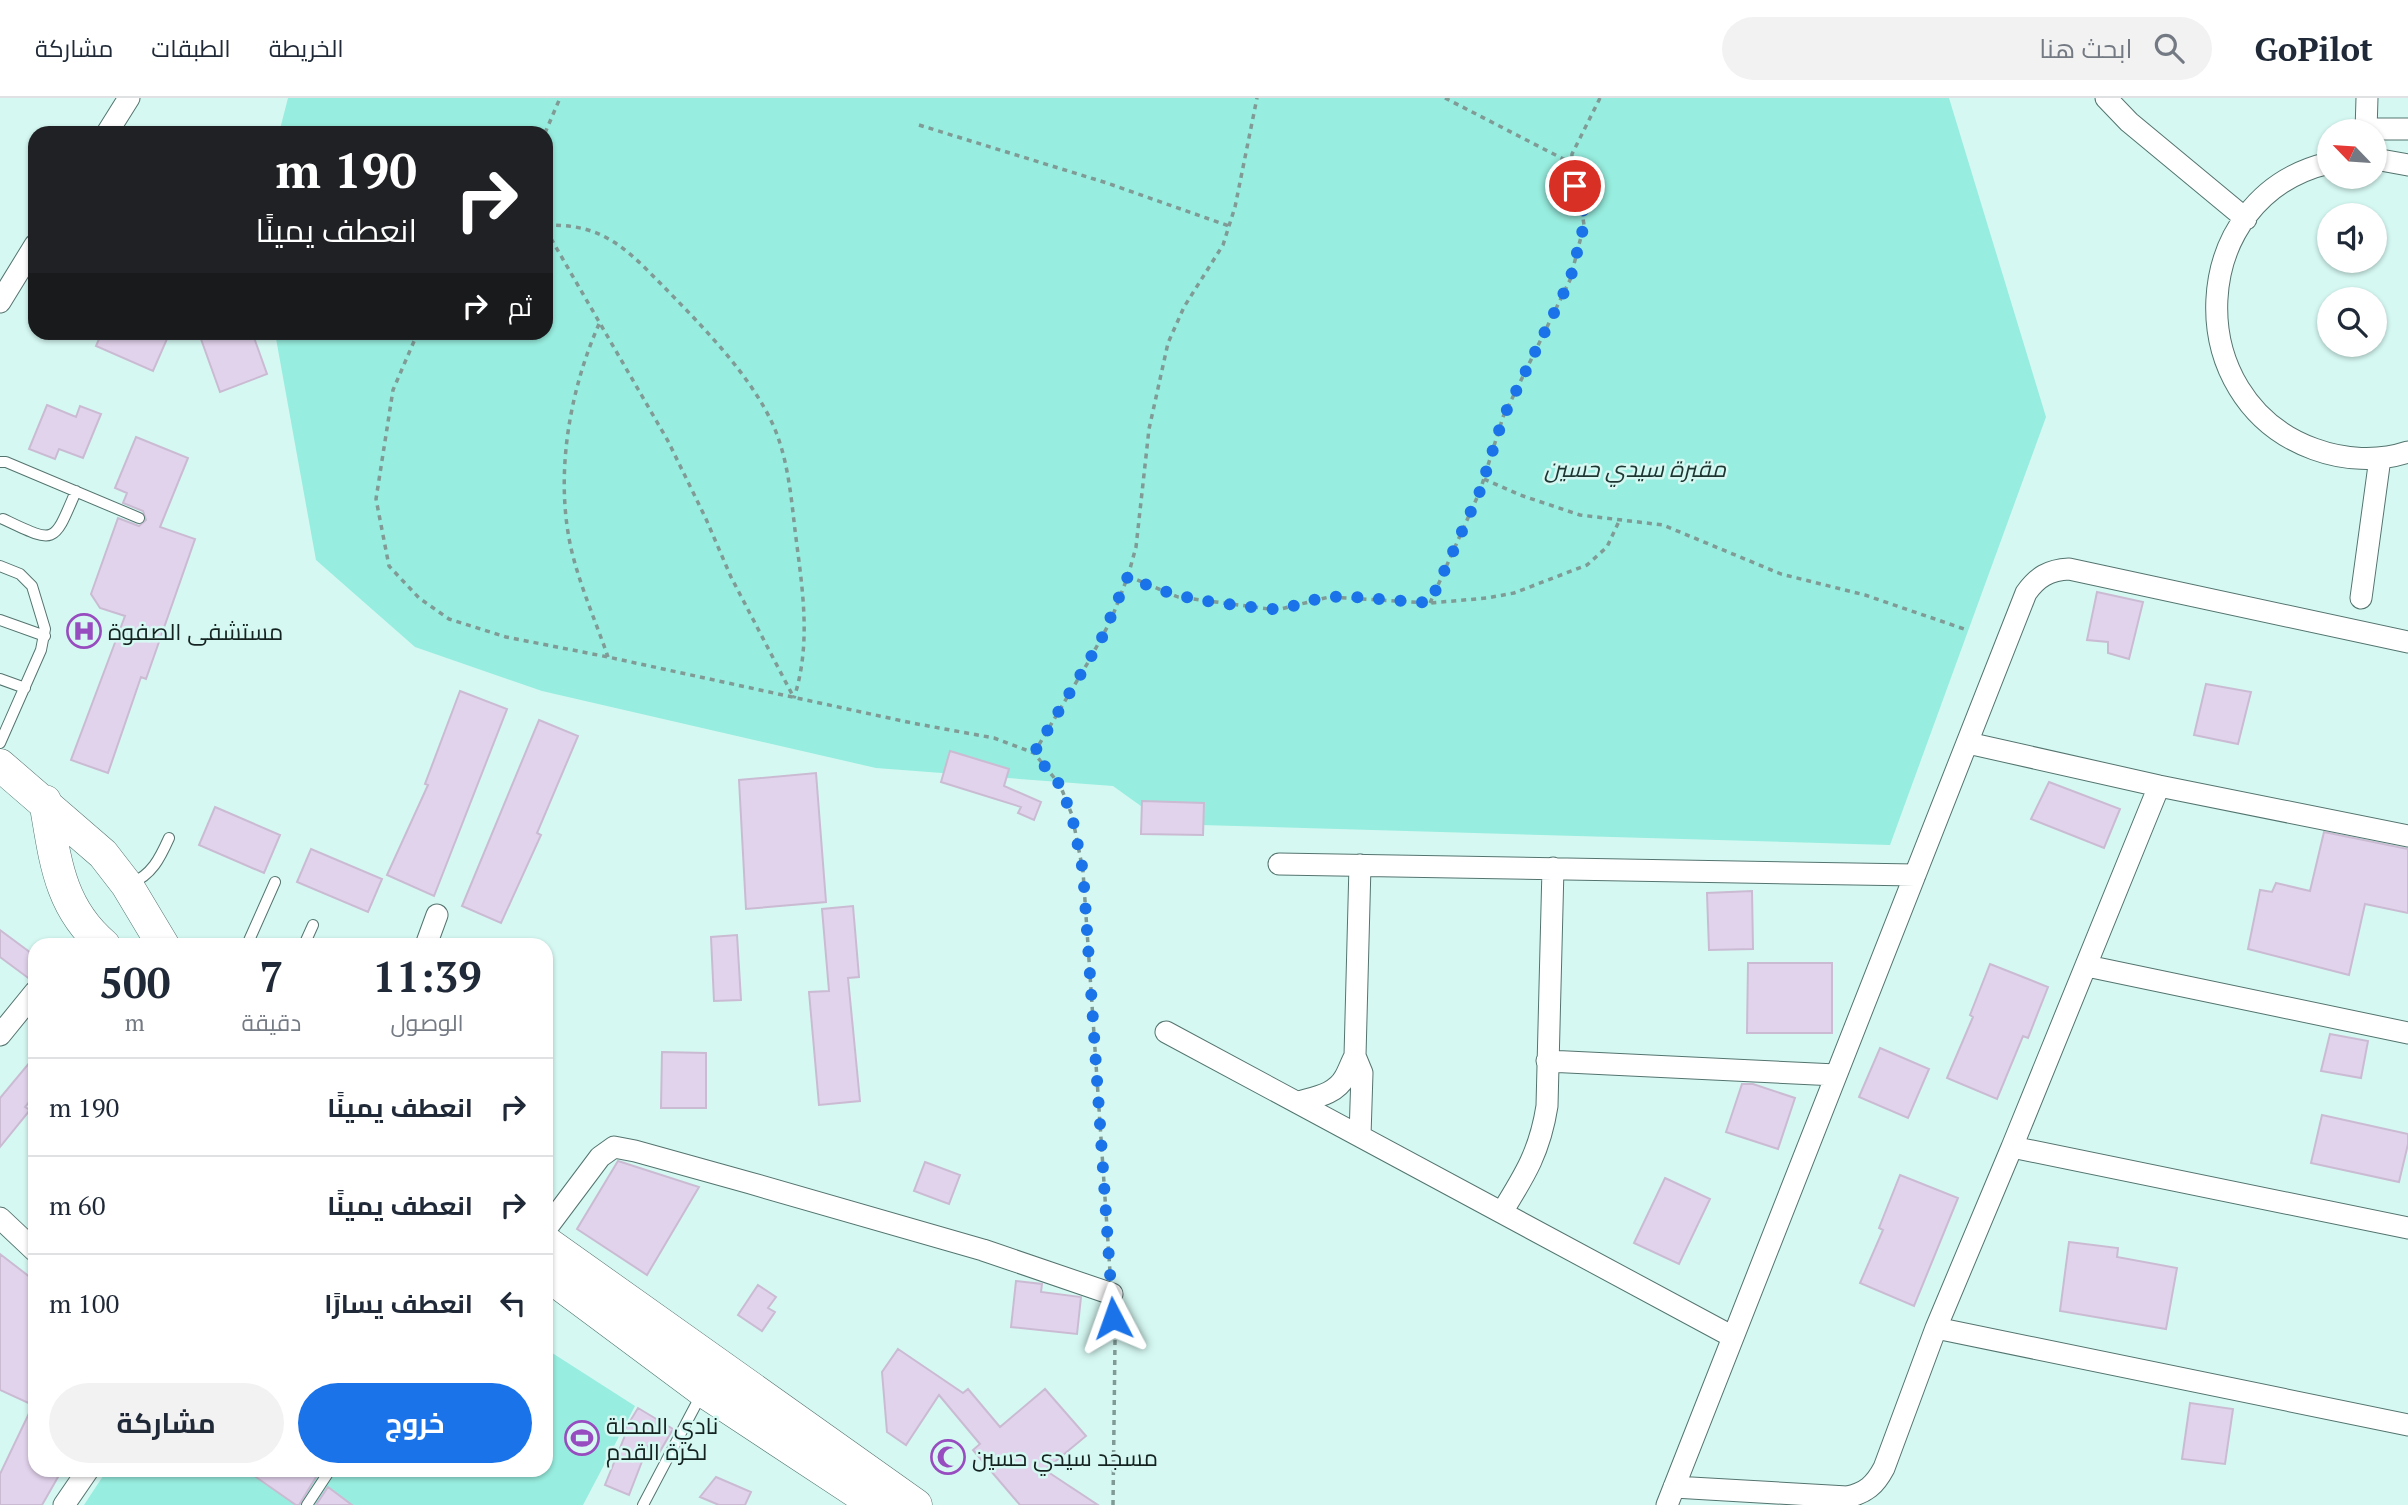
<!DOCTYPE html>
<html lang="ar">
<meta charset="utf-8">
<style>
:root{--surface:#fff;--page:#f2f2f3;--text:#1f2937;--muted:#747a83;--line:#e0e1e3;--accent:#1a73e8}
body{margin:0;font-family:"PT Serif",Cairo,serif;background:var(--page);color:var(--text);direction:rtl;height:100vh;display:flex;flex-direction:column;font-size:26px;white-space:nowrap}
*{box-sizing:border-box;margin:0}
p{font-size:23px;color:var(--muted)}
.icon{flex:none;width:38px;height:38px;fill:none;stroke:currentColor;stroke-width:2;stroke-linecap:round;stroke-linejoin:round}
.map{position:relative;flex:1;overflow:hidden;direction:ltr}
.panel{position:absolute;left:28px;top:840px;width:525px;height:539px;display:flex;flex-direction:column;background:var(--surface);border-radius:21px;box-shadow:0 2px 5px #0004;direction:rtl}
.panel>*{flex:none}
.banner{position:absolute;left:28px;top:28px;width:525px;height:214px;border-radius:21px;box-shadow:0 2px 5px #0004;direction:rtl;background:#202124;color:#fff;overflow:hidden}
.needle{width:46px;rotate:295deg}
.buttons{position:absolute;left:2317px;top:21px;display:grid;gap:14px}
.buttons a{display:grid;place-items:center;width:70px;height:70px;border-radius:50%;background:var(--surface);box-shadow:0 2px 5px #0004;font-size:35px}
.pin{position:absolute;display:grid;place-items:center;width:60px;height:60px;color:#fff;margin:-30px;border:4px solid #fff;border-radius:50%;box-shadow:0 2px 7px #0007}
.me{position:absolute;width:77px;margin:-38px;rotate:356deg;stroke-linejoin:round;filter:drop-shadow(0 0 5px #0008)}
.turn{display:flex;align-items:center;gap:24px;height:147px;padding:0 21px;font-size:32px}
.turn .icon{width:91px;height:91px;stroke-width:2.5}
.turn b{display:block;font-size:49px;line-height:60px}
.then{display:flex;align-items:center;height:66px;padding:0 21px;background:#0003;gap:14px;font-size:26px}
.eta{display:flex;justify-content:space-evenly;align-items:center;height:119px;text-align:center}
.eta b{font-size:42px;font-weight:700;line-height:49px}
.cta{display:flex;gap:14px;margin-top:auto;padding:14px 21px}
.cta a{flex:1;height:80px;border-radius:42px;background:var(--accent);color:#fff;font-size:28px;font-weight:700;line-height:80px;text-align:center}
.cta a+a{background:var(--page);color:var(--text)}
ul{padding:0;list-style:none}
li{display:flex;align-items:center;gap:21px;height:98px;padding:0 21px;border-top:2px solid var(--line)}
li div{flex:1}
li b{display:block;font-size:26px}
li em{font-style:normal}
header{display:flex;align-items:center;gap:42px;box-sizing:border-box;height:98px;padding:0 35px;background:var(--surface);border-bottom:2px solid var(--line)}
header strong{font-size:33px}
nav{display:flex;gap:38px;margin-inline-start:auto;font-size:24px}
.search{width:490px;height:63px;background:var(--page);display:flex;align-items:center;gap:18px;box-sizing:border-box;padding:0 24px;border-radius:38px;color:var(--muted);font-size:26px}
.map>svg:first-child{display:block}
.green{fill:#97eddf}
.building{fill:#e2d3ec;stroke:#cabbd3;stroke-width:2}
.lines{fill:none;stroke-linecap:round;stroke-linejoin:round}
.lane-casing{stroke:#54746f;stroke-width:12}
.street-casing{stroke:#54746f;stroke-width:23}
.secondary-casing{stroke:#54746f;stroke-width:33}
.path{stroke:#809a95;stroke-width:3.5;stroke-dasharray:5 5;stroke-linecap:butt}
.lane{stroke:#fff;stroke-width:10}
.street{stroke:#fff;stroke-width:21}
.secondary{stroke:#fff;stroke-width:32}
.route{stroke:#1a73e8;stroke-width:12;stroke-dasharray:0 21.6}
.labels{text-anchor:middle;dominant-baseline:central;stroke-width:5;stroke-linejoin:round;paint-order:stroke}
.park-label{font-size:23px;font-style:italic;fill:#1e3632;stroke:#d5f8f2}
.poi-label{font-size:23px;fill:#152320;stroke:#d5f8f2;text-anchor:start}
</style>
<header>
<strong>GoPilot</strong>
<div class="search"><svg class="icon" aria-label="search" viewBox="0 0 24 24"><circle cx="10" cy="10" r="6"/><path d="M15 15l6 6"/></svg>ابحث هنا</div>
<nav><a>الخريطة</a><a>الطبقات</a><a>مشاركة</a></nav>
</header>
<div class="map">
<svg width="2408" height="1407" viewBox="0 0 2408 1407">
<rect width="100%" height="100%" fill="#d5f8f2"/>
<path class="green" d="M288 0H1949L2046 319 1890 747 1166 726 1113 688 876 670 542 593 415 549 316 462 275 235 546 234V35H279Z
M546 1251 635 1308 583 1407H84L107 1372H546Z"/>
<path class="building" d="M102 234H170L153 273 96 248Z
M217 234H252L267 276 220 294 201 241Z
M47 307 76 319 80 308 101 316 83 360 59 351 55 361 29 351Z
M136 339 188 360 160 429 195 441 146 581 141 579 108 675 71 662 125 518 100 510 91 496 118 420 139 428 146 422 143 413 123 405 127 395 115 390Z
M2097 494 2143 504 2129 561 2108 555V544L2087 542Z
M2206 586 2251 594 2238 646 2194 637Z
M460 593 507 611 434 798 387 777 428 687 425 686Z
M539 622 578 638 537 735 541 737 501 825 462 808Z
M950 653 1009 671 1004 688 1041 704 1034 722 1018 715 1021 709 941 684Z
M816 675 826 804 746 811 739 682Z
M2049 684 2120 711 2104 750 2031 721Z
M1142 703 1204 705 1203 737 1141 736Z
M215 709 280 737 264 775 199 747Z
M2324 734 2408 751V815L2365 806 2349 877 2248 851 2260 792 2272 794 2276 785 2310 793Z
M311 751 382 781 368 814 297 784Z
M1752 793 1753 851 1709 852 1707 795Z
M853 808 859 879 848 880 860 1003 819 1007 809 894 829 893 822 811Z
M0 832 35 858V881L31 882 0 859Z
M737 837 741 902 714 903 711 839Z
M1748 865H1832V935H1747Z
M1990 866 2048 889 2028 940 2023 938 1997 1001 1947 980 1973 919 1970 917Z
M2330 936 2368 943 2361 980 2321 973Z
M1880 950 1929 971 1908 1020 1859 999Z
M662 954 706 955V1010H661Z
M35 958V997L25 1009 30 1012 0 1049V1000Z
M1742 986H1753L1795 1000 1778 1051 1726 1034Z
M2322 1017 2408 1036V1046L2399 1084 2311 1065Z
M618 1063 699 1089 647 1177 577 1131Z
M925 1064 960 1077 949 1106 914 1093Z
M1900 1077 1958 1100 1914 1208 1860 1185 1883 1132 1879 1130Z
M1665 1080 1710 1101 1679 1166 1634 1145Z
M2069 1144 2118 1150 2117 1159 2177 1170 2166 1231 2060 1213Z
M0 1156 35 1183V1372H62L42 1407H0V1376L33 1307 0 1292Z
M1016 1183 1042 1186 1041 1194 1081 1199 1077 1236 1011 1229Z
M758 1187 776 1199 768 1210 775 1214 762 1233 738 1217Z
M898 1251 963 1295 968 1291 1000 1329 1045 1291 1086 1338 1045 1372 1098 1407H1020L973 1352 980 1346 939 1297 906 1347 887 1334 882 1274Z
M2190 1305 2233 1311 2225 1366 2182 1361Z
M638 1310 673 1331 659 1355 648 1348 629 1397 605 1387 626 1335 624 1333Z
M246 1372H306L316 1379 299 1407H296Z
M716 1379 751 1394 745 1407H719L700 1399Z
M328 1389 352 1407H316Z"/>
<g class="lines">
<g class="lane-casing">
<path id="lane" d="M0 364H6L139 420
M3 421C56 446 53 447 76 393
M0 468 20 476 32 488 45 531 41 552 0 645
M0 522 45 538
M0 581 25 590
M130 786C152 777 160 760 169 740
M247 847 275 784
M304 847 313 827
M307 1407 330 1372
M643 1407 702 1295"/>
</g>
<g class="street-casing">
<path id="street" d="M2106 0 2129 24 2246 121
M2366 31H2408
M2366 33 2367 0
M107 35 129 0
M2375 61 2408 67
M2329 65C2186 98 2178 302 2314 351 2344 362 2378 364 2408 354
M0 204 35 147
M2361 500 2380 360
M1968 645 2159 688 2408 738
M2159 688 2012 1049 2408 1130
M1279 766 1915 777
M1360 767 1355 958 1362 975 1360 1038
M426 847 437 817
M2087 868 2408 935
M1166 934 1733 1239
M0 937 35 894
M1547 963 1836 977
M1299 1004C1316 999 1336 996 1345 979 1349 972 1351 965 1355 958
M1502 1114C1525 1077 1540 1053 1547 1008L1553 770
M0 1120 35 1153
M546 1131 600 1059 614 1049 635 1053 750 1085 983 1152 1112 1196
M1936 1230 2408 1327
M1674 1389 1847 1399C1866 1395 1875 1387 1884 1370L1936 1230 2012 1049
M64 1407 88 1372
M1667 1407 2026 495C2037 479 2049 472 2069 471L2408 544"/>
</g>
<g class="secondary-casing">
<path id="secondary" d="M0 667 103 756 127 787 163 847
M45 703C55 759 58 808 104 847
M546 1144 916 1407
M546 1176 703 1293 876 1407"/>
</g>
<path class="path" d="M1445 0 1571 65
M919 27 1107 85 1229 128
M545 35 560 0
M546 127C568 127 587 129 607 140 629 152 646 171 663 188 702 228 751 277 774 329 788 362 791 398 795 432 802 489 812 544 794 600
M546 132 668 343 706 421 731 479 794 600
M599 226C568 296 553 386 574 462 583 495 597 527 608 559
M418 234 393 292 376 401 389 468 419 500 449 521 506 539 608 559 912 625 994 640 1034 655 1060 687 1072 717 1083 773 1110 1174
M1484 381 1520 397 1580 417 1663 427 1781 476 1865 497 1967 532
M1128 478 1178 499 1269 511H1281L1329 499 1430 505 1487 500 1514 495 1587 467 1607 449 1620 421
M1430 505 1480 393 1503 319 1570 182 1584 127 1580 100 1571 76 1572 56 1600 0
M1034 655 1090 561 1111 522 1128 478 1136 449 1149 331 1168 245 1184 209 1223 147 1235 109 1257 0
M1113 1407 1115 1243 1113 1217"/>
<use href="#lane" class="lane"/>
<use href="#street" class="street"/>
<use href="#secondary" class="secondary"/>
</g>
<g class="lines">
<path class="route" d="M1113 1220 1083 773 1072 718 1060 687 1034 655 1101 542 1128 478C1173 502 1219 505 1269 511H1282L1317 501 1342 498 1430 505 1480 393 1503 320 1570 182 1584 127 1583 113 1575 88"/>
</g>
<defs>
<g id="hospital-ring" transform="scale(1.75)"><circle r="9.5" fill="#d5f8f2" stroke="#974dbf" stroke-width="1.5"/><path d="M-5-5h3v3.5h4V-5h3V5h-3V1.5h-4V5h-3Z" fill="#974dbf"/></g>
<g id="stadium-ring" transform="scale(1.75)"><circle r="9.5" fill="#d5f8f2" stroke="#974dbf" stroke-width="1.5"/><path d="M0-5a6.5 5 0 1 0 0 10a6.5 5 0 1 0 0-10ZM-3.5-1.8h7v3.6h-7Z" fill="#974dbf"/></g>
<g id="mosque-ring" transform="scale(1.75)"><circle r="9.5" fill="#d5f8f2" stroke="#974dbf" stroke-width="1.5"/><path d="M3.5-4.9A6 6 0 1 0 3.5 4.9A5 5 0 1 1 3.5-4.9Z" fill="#974dbf"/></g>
</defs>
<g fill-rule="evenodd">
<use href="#hospital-ring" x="84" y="533"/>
<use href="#stadium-ring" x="582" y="1340"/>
<use href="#mosque-ring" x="948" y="1359"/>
</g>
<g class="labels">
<g class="park-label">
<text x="1635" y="370">مقبرة سيدي حسين</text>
</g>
<g class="poi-label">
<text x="108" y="533">مستشفى الصفوة</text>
<text x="606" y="1327">نادي المحلة<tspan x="606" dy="26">لكرة القدم</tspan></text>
<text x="972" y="1359">مسجد سيدي حسين</text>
</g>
</g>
</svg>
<div class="buttons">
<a><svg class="needle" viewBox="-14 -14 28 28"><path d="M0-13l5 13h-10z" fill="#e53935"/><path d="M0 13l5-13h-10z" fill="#747a83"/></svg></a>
<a><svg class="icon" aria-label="sound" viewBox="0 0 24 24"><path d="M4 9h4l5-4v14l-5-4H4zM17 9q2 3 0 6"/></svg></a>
<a><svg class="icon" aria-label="search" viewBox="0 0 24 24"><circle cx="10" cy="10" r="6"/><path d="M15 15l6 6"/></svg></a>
</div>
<div class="pin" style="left:1575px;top:88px;background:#d93025"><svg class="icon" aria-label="arrive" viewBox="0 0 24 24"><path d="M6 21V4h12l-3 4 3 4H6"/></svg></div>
<svg class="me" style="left:1113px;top:1220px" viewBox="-20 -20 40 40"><path d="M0-17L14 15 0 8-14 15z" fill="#1a73e8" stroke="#fff" stroke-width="4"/></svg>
<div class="banner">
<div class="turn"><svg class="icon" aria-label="right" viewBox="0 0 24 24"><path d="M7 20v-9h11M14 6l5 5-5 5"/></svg><div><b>190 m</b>انعطف يمينًا</div></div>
<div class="then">ثم<svg class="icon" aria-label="right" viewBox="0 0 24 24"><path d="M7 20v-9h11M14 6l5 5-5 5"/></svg></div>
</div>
<section class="panel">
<div class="eta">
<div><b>11:39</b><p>الوصول</p></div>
<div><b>7</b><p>دقيقة</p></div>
<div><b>500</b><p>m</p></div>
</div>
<ul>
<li><svg class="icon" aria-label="right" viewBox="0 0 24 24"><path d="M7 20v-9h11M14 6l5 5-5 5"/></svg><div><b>انعطف يمينًا</b></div><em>190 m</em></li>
<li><svg class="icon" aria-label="right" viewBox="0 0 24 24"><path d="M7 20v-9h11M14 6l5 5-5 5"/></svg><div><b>انعطف يمينًا</b></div><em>60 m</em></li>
<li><svg class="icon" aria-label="left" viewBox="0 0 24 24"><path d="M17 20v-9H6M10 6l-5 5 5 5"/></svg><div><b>انعطف يسارًا</b></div><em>100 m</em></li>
</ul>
<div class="cta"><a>خروج</a><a>مشاركة</a></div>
</section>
</div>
